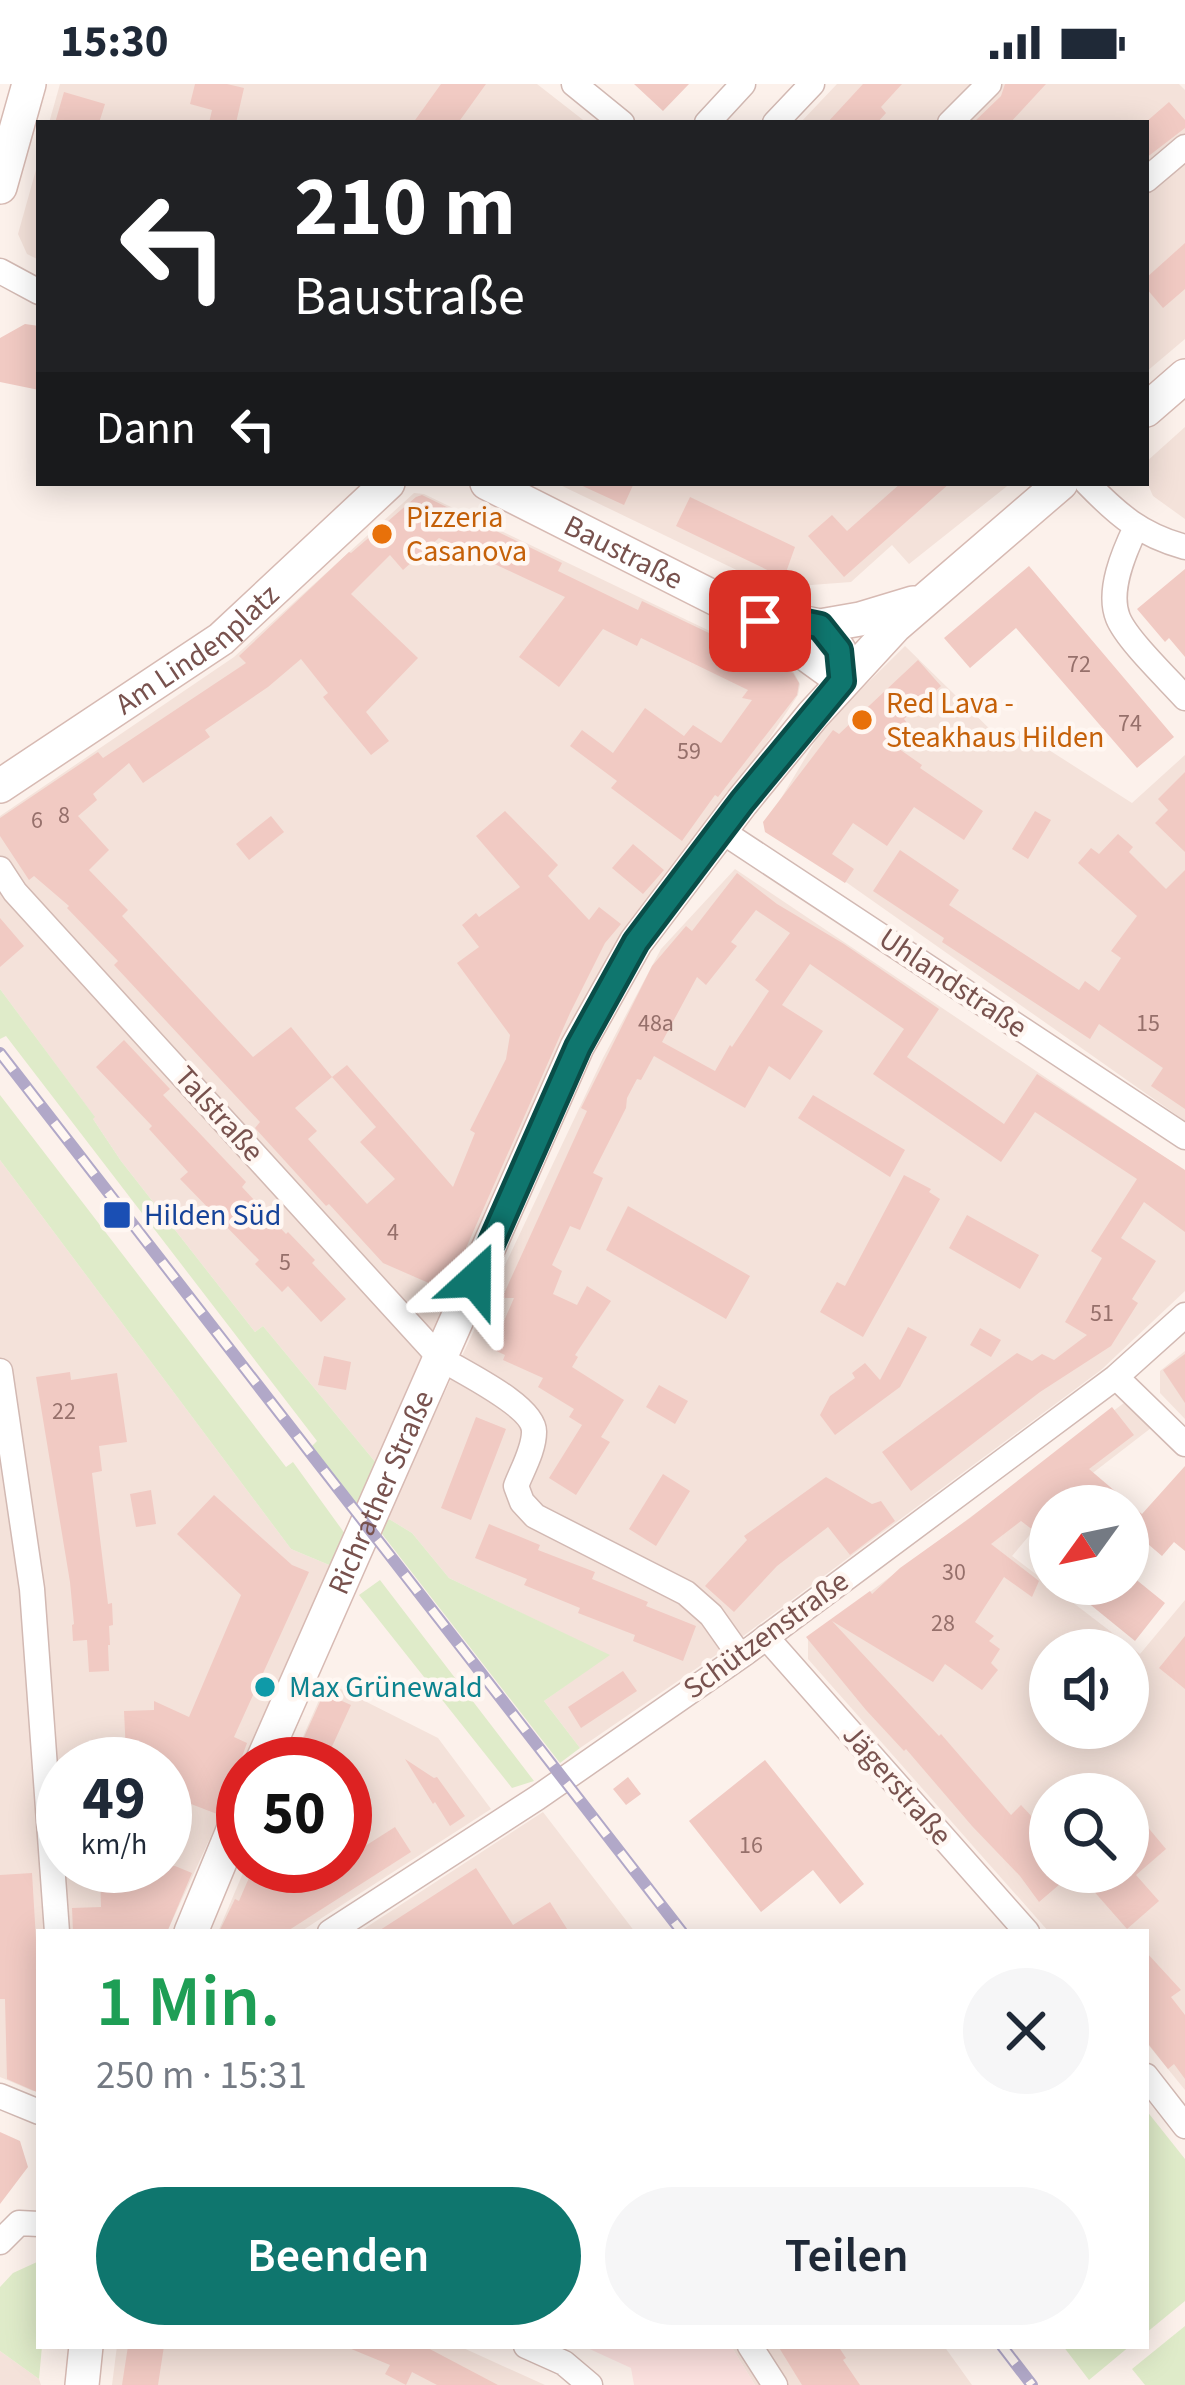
<!DOCTYPE html>
<html lang="de">
<meta charset="utf-8">
<style>
:root{--surface:#fff;--page:#f6f6f7;--text:#1f2937;--muted:#747a83;--accent:#0f766e}
body{margin:0;font-family:"Source Sans 3",sans-serif;background:var(--page);color:var(--text);height:100vh;display:flex;flex-direction:column;font-size:45px;white-space:nowrap}
*{box-sizing:border-box;margin:0}
p{font-size:39px;color:var(--muted)}
.icon{flex:none;width:66px;height:66px;fill:none;stroke:currentColor;stroke-width:2;stroke-linecap:round;stroke-linejoin:round}
.map{position:relative;flex:1;overflow:hidden}
.drawer{position:absolute;left:36px;top:1845px;width:1113px;height:420px;display:flex;flex-direction:column;background:var(--surface);border-radius:0px;box-shadow:0 6px 30px #0003}
.drawer>*{flex:none}
.top-card{position:absolute;left:36px;top:36px;width:1113px;height:366px;border-radius:0px;box-shadow:0 6px 30px #0003;background:#202124;color:#fff;overflow:hidden}
.needle{width:78px;rotate:237deg}
.tools{position:absolute;left:1029px;top:1401px;display:grid;gap:24px}
.tools a{display:grid;place-items:center;width:120px;height:120px;border-radius:50%;background:var(--surface);box-shadow:0 6px 30px #0003;font-size:60px}
.speed{position:absolute;left:36px;top:1653px;display:flex;gap:24px;font-size:60px;font-weight:700;text-align:center}
.speed>*{display:grid;place-content:center;width:156px;height:156px;border-radius:50%;background:var(--surface);box-shadow:0 6px 30px #0003;line-height:1}
.speed small{font-size:30px;font-weight:400}
.speed .limit{border:18px solid #d22;background:#fff;color:#111}
.pin{position:absolute;display:grid;place-items:center;width:102px;height:102px;color:#fff;margin:-51px;border-radius:24px;box-shadow:0 6px 18px #0006}
.me{position:absolute;width:132px;margin:-66px;rotate:24deg;stroke-linejoin:round;filter:drop-shadow(0 0 9px #0008)}
.turn{display:flex;align-items:center;gap:42px;height:252px;padding:0 60px;font-size:54px}
.turn .icon{width:156px;height:156px;stroke-width:2.5}
.turn b{display:block;font-size:84px;line-height:102px}
.then{display:flex;align-items:center;height:114px;padding:0 60px;background:#0003;gap:24px;font-size:45px}
.round{display:grid;place-items:center;flex:none;width:126px;height:126px;border-radius:63px;background:var(--page)}
.summary{display:flex;align-items:center;justify-content:space-between;height:204px;padding:0 60px}
h1{font-size:72px;font-weight:600;line-height:90px;color:#1e9e55}
.primary-button{display:flex;gap:24px;margin-top:auto;padding:24px 60px}
.primary-button a{flex:1;height:138px;border-radius:72px;background:var(--accent);color:#fff;font-size:48px;font-weight:600;line-height:138px;text-align:center}
.primary-button a+a{background:var(--page);color:var(--text)}
.status{display:flex;justify-content:space-between;align-items:center;height:84px;padding:0 60px;background:var(--surface);direction:ltr}
.status svg{height:33px;fill:currentColor}
.map>svg:first-child{display:block}
.residential{fill:#f4e2da;fill-rule:evenodd}
.commercial{fill:#fce1df}
.green{fill:#dfebc9}
.building{fill:#f1cac3;fill-rule:evenodd}
.lines{fill:none;stroke-linecap:round;stroke-linejoin:round}
.street-casing{stroke:#d2b9b3;stroke-width:27}
.secondary-casing{stroke:#d7bab3;stroke-width:36}
.street{stroke:#fff;stroke-width:24}
.secondary{stroke:#fff;stroke-width:33}
.rail-casing{stroke:#b1a8c8;stroke-width:12}
.rail{stroke:#fff7f2;stroke-width:8;stroke-dasharray:22;stroke-linecap:butt}
.route-casing{stroke:#0a4d48;stroke-width:30}
.route{stroke:#0f766e;stroke-width:21}
.food-dot{fill:#e8710a;stroke:#fff7f2;stroke-width:4.5}
.transit-dot{fill:#1a4fb4;stroke:#fff7f2;stroke-width:4.5}
.culture-dot{fill:#0f9aa8;stroke:#fff7f2;stroke-width:4.5}
.labels{text-anchor:middle;dominant-baseline:central;stroke-width:9;stroke-linejoin:round;paint-order:stroke}
.number-label{font-size:24px;fill:#96706b}
.food-label{font-size:30px;fill:#c56008;stroke:#fff7f2;text-anchor:start}
.street-label{font-size:30px;fill:#78524e;stroke:#fff7f2}
.transit-label{font-size:30px;fill:#164399;stroke:#fff7f2;text-anchor:start}
.culture-label{font-size:30px;fill:#0d838f;stroke:#fff7f2;text-anchor:start}
</style>
<div class="status"><b>15:30</b><svg viewBox="0 0 49 12"><path d="M0 12V9h3v3zM5 12V6h3v6zM10 12V3h3v9zM15 12V0h3v12zM26 1h20v11H26zM47 4h2v5h-2z"/></svg></div>
<div class="map">
<svg width="1185" height="2301" viewBox="0 0 1185 2301">
<rect width="100%" height="100%" fill="#fcf1eb"/>
<path class="residential" d="M60 0H537L587 39H49Z
M837 0H1179L1185 6V255L1146 288V39H800Z
M39 75V176L27 170 18 150Z
M1185 343V435L1153 412 1146 396V378Z
M556 399H1011L909 480 892 461 851 498 798 502 775 500 747 491Z
M414 409 424 410 793 587 800 600 798 611 744 693 628 849 381 1385 263 1242 255 1248 121 1077 93 1035 94 1032 0 905V732L234 573Z
M905 562 999 654 1016 645 1132 719 1185 671V1037L765 741 825 641Z
M735 785 1185 1087V1207L1101 1286 735 1558 580 1664 544 1617 608 1571 449 1494 412 1449 389 1435 391 1422 603 974 661 865Z
M0 1076 291 1465 334 1483 167 1848H39V2006L33 2007 0 1993ZM63 1680H165V1782H63Z
M1185 1267V1335L1160 1309V1287Z
M1124 1319 1151 1344 1050 1422V1427L1012 1472 1140 1570 1185 1516V2006L1146 1958V1848H1049L808 1575V1554ZM1050 1566H1128V1644H1050ZM1050 1710H1128V1788H1050Z
M327 1598 438 1654 491 1725 300 1848H218L246 1782H345V1680H291Z
M543 1728 635 1848H359Z
M117 2262H459L545 2301H112Z
M731 2262H944L972 2301H755Z
M0 2267 39 2295 41 2301H0Z"/>
<path class="commercial" d="M583 2262H731L755 2301H634L631 2284Z"/>
<path class="green" d="M0 905 95 1033 93 1035 121 1077 255 1248 263 1242 381 1385 362 1427 311 1363 317 1357 6 952 0 955Z
M0 1011 286 1383 293 1378 348 1454 334 1483 291 1465 0 1076Z
M389 1435 412 1449 449 1494 610 1571 544 1617 580 1664 560 1679 379 1446Z
M380 1496 534 1697 512 1704 359 1511Z
M1146 2026 1185 2075V2217L1146 2249Z
M37 2178 39 2181V2262H42L39 2295 0 2267V2203L13 2189Z
M1185 2242V2301H1145L1132 2285Z
M1063 2262H1130L1089 2296Z"/>
<path class="building" d="M195 0H227L244 4 236 39H209L212 26 190 20Z
M441 0H486L458 39H413Z
M634 0H689L663 27Z
M863 0H902L881 23 886 29 877 39H827Z
M1005 0H1046L1010 39H973L1001 12Z
M64 8 105 20 99 39H55Z
M1169 18 1185 36V44L1146 74V38Z
M1185 159V205L1163 224 1146 204V194Z
M25 240 39 242V306L0 298V254Z
M576 399H634L624 421Z
M901 399H950L844 493 808 452 832 431 847 447Z
M422 411 562 479 558 487 638 526 642 517 793 589 799 599 797 611 718 713 715 711 682 757 611 704 617 697 570 662 582 646 613 669 645 624 684 652 693 641 721 659 752 616 742 614 748 606 641 554 637 562 603 545 559 603 519 573 565 513 439 454 403 486 390 471 351 510 418 574 366 628 389 657 371 671 323 613 328 609 301 575 268 603 205 646 210 653 143 699 129 679 93 710 97 716 78 732 109 766 89 786 128 826 122 832 253 973 291 943 332 993 347 981 453 1103 475 1049 470 1046 506 975 510 951 457 879 479 863 462 841 476 829 479 833 520 803 476 752 505 727 558 781 548 792 589 836 599 823 621 840 605 859 570 929 447 1207 383 1179 329 1120 326 1122 255 1044 260 1038 114 881 118 877 67 824 69 822 34 792 29 796 0 752V734L98 668 103 674 246 579 239 572 349 468 351 469 416 413ZM332 993 376 1043 360 1058 395 1095 367 1120 308 1055 317 1047 295 1024Z
M690 413 795 463 784 494 676 442Z
M1029 482 1174 653 1137 684 1016 544 970 584 944 554Z
M1185 485V573L1169 554 1165 558 1137 525Z
M918 576 941 602 904 635 910 643 892 660 922 681 920 684 983 727 964 756 914 723 887 762 853 739 832 770 854 785 845 799 765 748 763 738 833 646 839 650Z
M1185 688V768L1155 739 1168 726 1158 715Z
M1035 727 1051 736 1028 775 1012 765Z
M271 732 284 748 249 776 236 760Z
M1118 750 1133 763 1129 768 1166 805 1185 786V1025L1151 1002 1163 984 1099 940 1090 955 942 858 944 854 873 807 900 766 959 806 949 821 1079 906 1085 897 1099 907 1121 874 1111 867 1137 832 1078 779 1091 764 1099 770Z
M633 760 664 786 643 810 612 784Z
M737 789 777 820 844 860 939 925 907 973 1004 1040 1037 990 1185 1086V1148L1144 1118 1121 1154 1156 1177 1132 1215 1138 1219 1111 1262 1040 1308 911 1407 882 1368 1017 1269 1032 1277 1042 1270 1054 1276 1087 1251 1065 1238 1102 1174 1091 1167 1137 1095 1035 1028 1001 1078 873 990 904 945 810 880 782 921 823 947 790 996 769 982 745 1024 654 972 641 996 637 995 627 1014 626 1024 593 1089 603 1094 580 1146 570 1142 552 1181 562 1187 553 1210 577 1221 587 1202 611 1217 575 1271 578 1273 572 1283 624 1316 601 1353 610 1358 576 1411 549 1394 582 1341 569 1333 574 1325 538 1303 543 1294 503 1276 505 1271 492 1265 514 1214H502L587 1027 581 1024 652 882 686 842 692 847ZM756 826 790 849 755 896 769 907 732 963 730 961 715 987 662 958 697 893 706 901 737 862 731 858Z
M0 834 24 862 0 883Z
M124 956 170 1005 163 1011 246 1098 242 1103 286 1150 288 1148 315 1176 312 1179 346 1215 321 1238 288 1202 282 1208 255 1180 259 1176 180 1095 188 1088 149 1045 152 1042 96 983Z
M813 1011 905 1066 890 1093 798 1034Z
M904 1091 931 1105 929 1108 940 1115 863 1253 820 1228 837 1198 845 1202Z
M628 1122 750 1192 726 1235 606 1166Z
M967 1131 1039 1171 1020 1205 949 1164Z
M908 1243 927 1253 900 1303 835 1351 820 1331 830 1312 855 1294 852 1289 865 1279 880 1296Z
M980 1244 1001 1256 991 1273 970 1261Z
M1185 1270V1319L1163 1286Z
M324 1272 351 1278 346 1306 318 1301Z
M70 1288 71 1296 117 1289 127 1358 99 1362 102 1387 92 1389 108 1520 112 1519 113 1541 109 1542 110 1561H108L109 1587 89 1588 87 1556 73 1557 72 1541 74 1540 70 1498 36 1293Z
M659 1301 688 1317 675 1340 646 1323Z
M1112 1323 1134 1351 1089 1385 1142 1430 1185 1382V1467L1174 1458 1162 1472 1128 1443V1422H1050V1459L1021 1437 991 1460 1039 1497 1032 1513 1004 1493 975 1538 994 1552 989 1557 1000 1565 991 1579 998 1586 982 1606 945 1580 933 1598 832 1537 939 1652 941 1650 1011 1731 1021 1721 1050 1752V1788H1074L1039 1818 1020 1792 972 1742 906 1665 904 1667 866 1626 806 1553 870 1507 872 1510 900 1484 970 1434Z
M476 1333 506 1345 471 1436 441 1424Z
M663 1390 690 1407 656 1462 629 1445Z
M826 1393 872 1420 881 1417 895 1437 850 1471 828 1443 777 1482 734 1528 705 1502 747 1456 744 1452Z
M151 1406 156 1440 136 1443 130 1410Z
M214 1411 292 1481 309 1488 234 1653 247 1659 232 1700 217 1730 165 1710V1680H159L161 1674 141 1668 126 1669 124 1627 154 1626V1617L189 1633 241 1511 177 1450Z
M489 1440 540 1461 538 1466 595 1488 592 1495 648 1518 646 1522 696 1542 683 1577 633 1557 635 1551 578 1529 580 1524 524 1501 527 1495 475 1474Z
M1128 1489 1165 1519 1135 1557 1065 1500H1128Z
M1185 1552V1605L1159 1584Z
M623 1587 637 1607 581 1644 568 1623Z
M324 1609 351 1621 324 1680H299L306 1664 300 1662Z
M405 1675 434 1694 437 1693 465 1732 450 1742 435 1718 433 1720Z
M765 1676 864 1800 840 1820 813 1786 761 1828 689 1737Z
M628 1693 641 1710 626 1721 613 1705Z
M1140 1734 1166 1765 1136 1791 1159 1817 1127 1845 1077 1788H1128V1744Z
M395 1743 411 1768 286 1848H219L235 1815 239 1817 254 1782H345V1764L357 1756 362 1764Z
M100 1782H175L192 1789 167 1848H73L72 1824 101 1823Z
M476 1784 513 1841 550 1818 569 1848H377Z
M32 1789 37 1872 39 2009 7 1995 5 1915H0V1791Z
M1146 1868 1181 1906 1171 1913 1185 1931V1995L1174 1980 1168 1985 1146 1957Z
M0 2048 20 2057 28 2083 0 2120Z
M128 2262H164L158 2301H122Z
M344 2262H424L498 2301H437L412 2288 406 2301 385 2290 390 2281Z
M778 2262H838L846 2274 843 2276 860 2301H802Z"/>
<g class="lines">
<g class="street-casing">
<path id="street" d="M574 0 622 39
M707 39 743 0
M775 39 812 0
M950 39 989 0
M1146 96 1185 63
M0 187 39 208
M1087 399C1118 431 1141 451 1185 463
M1136 443C1124 468 1107 507 1118 534 1127 556 1168 595 1185 614
M720 746 1185 1053
M0 785 15 808 440 1274C462 1288 535 1322 534 1348 534 1366 522 1386 516 1402L522 1418 535 1432 686 1509 711 1531 740 1572
M0 1287 32 1505 57 1848
M1116 1293 1185 1360
M766 1553 1027 1848
M330 1848 537 1714 744 1570 1116 1293 1185 1231
M1146 1992 1185 2042
M0 2012 39 2028
M0 2158 19 2139 39 2140
M526 2262 564 2279 590 2301
M750 2262 775 2301"/>
</g>
<g class="secondary-casing">
<g id="secondary">
<path d="M0 103 29 0"/>
<path d="M1146 326 1185 292"/>
<path id="s1" d="M487 399 760 537 843 597"/>
<path d="M760 537H796L820 542 839 566 843 597"/>
<path d="M820 542 860 535 913 519"/>
<path id="s2" d="M0 702 221 555 388 399"/>
<path id="s3" d="M261 1680 577 963 636 858 742 718 813 631 895 542 1061 399"/>
<path d="M191 1848 243 1722"/>
<path d="M82 2301 86 2262"/>
</g>
</g>
<use href="#street" class="street"/>
<use href="#secondary" class="secondary"/>
<g class="rail-casing">
<path id="rail" d="M0 969 682 1848
M1002 2262 1032 2301"/>
</g>
<use href="#rail" class="rail"/>
</g>
<g class="lines">
<g class="route-casing">
<path id="route" d="M475 1196 578 963 636 858 742 718 842 597 839 566 820 542 796 537H760"/>
</g>
<use href="#route" class="route"/>
</g>
<g class="food-dot">
<circle cx="382" cy="450" r="12"/>
<circle cx="862" cy="636" r="12"/>
</g>
<rect class="transit-dot" x="102" y="1116" width="30" height="30" rx="6"/>
<circle class="culture-dot" cx="265" cy="1603" r="12"/>
<g class="labels">
<g class="number-label">
<text x="1079" y="580">72</text>
<text x="1130" y="639">74</text>
<text x="689" y="667">59</text>
<text x="64" y="731">8</text>
<text x="37" y="736">6</text>
<text x="656" y="939">48a</text>
<text x="1148" y="939">15</text>
<text x="393" y="1148">4</text>
<text x="285" y="1178">5</text>
<text x="1102" y="1229">51</text>
<text x="64" y="1327">22</text>
<text x="954" y="1488">30</text>
<text x="943" y="1539">28</text>
<text x="751" y="1761">16</text>
</g>
<g class="food-label">
<text x="406" y="433">Pizzeria<tspan x="406" dy="34">Casanova</tspan></text>
<text x="886" y="619">Red Lava -<tspan x="886" dy="34">Steakhaus Hilden</tspan></text>
</g>
<g class="street-label">
<text stroke="none"><textPath href="#s1" startOffset="153">Baustraße</textPath></text>
<text stroke="none"><textPath href="#s2" startOffset="240">Am Lindenplatz</textPath></text>
<text transform="translate(953 899) rotate(34)">Uhlandstraße</text>
<text transform="translate(219 1030) rotate(48)">Talstraße</text>
<text stroke="none"><textPath href="#s3" startOffset="297">Richrather Straße</textPath></text>
<text transform="translate(766 1551) rotate(-36)">Schützenstraße</text>
<text transform="translate(897 1701) rotate(49)">Jägerstraße</text>
</g>
<g class="transit-label">
<text x="144" y="1131">Hilden Süd</text>
</g>
<g class="culture-label">
<text x="289" y="1603">Max Grünewald</text>
</g>
</g>
</svg>
<div class="tools">
<a><svg class="needle" viewBox="-14 -14 28 28"><path d="M0-13l5 13h-10z" fill="#e53935"/><path d="M0 13l5-13h-10z" fill="#747a83"/></svg></a>
<a><svg class="icon" aria-label="sound" viewBox="0 0 24 24"><path d="M4 9h4l5-4v14l-5-4H4zM17 9q2 3 0 6"/></svg></a>
<a><svg class="icon" aria-label="search" viewBox="0 0 24 24"><circle cx="10" cy="10" r="6"/><path d="M15 15l6 6"/></svg></a>
</div>
<div class="speed"><div>49<small>km/h</small></div><div class="limit">50</div></div>
<div class="pin" style="left:760px;top:537px;background:#d93025"><svg class="icon" aria-label="arrive" viewBox="0 0 24 24"><path d="M6 21V4h12l-3 4 3 4H6"/></svg></div>
<svg class="me" style="left:475px;top:1196px" viewBox="-20 -20 40 40"><path d="M0-17L14 15 0 8-14 15z" fill="#0f766e" stroke="#fff" stroke-width="4"/></svg>
<div class="top-card">
<div class="turn"><svg class="icon" aria-label="left" viewBox="0 0 24 24"><path d="M17 20v-9H6M10 6l-5 5 5 5"/></svg><div><b>210 m</b>Baustraße</div></div>
<div class="then">Dann<svg class="icon" aria-label="left" viewBox="0 0 24 24"><path d="M17 20v-9H6M10 6l-5 5 5 5"/></svg></div>
</div>
<section class="drawer">
<div class="summary"><div><h1>1 Min.</h1><p>250 m · 15:31</p></div><a class="round"><svg class="icon" aria-label="close" viewBox="0 0 24 24"><path d="M6 6l12 12M18 6L6 18"/></svg></a></div>
<div class="primary-button"><a>Beenden</a><a>Teilen</a></div>
</section>
</div>
